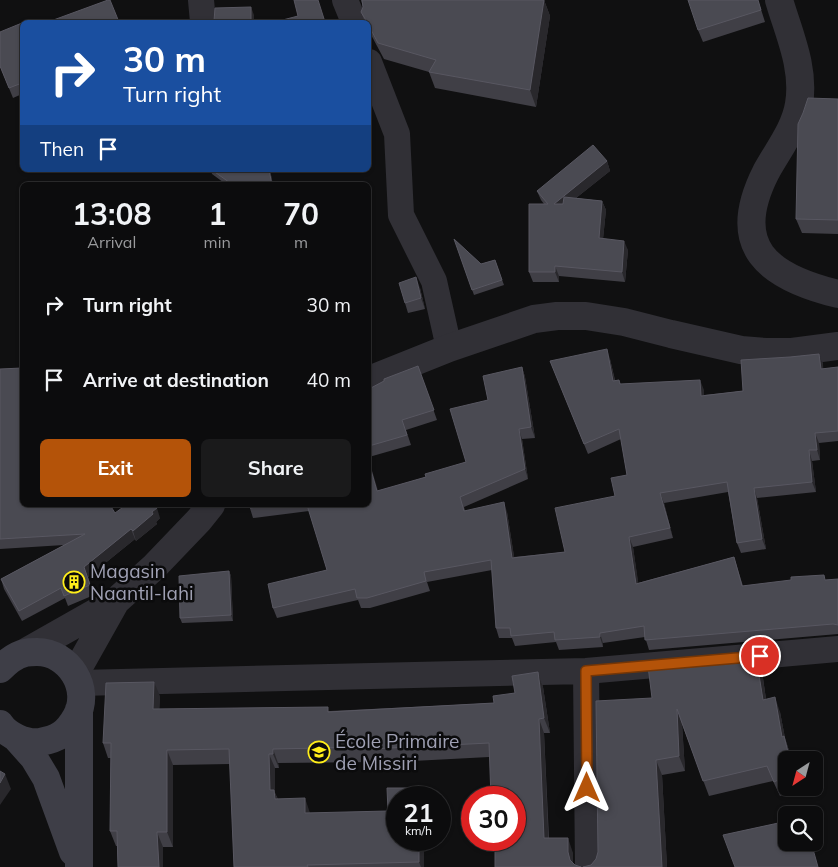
<!DOCTYPE html>
<meta charset="utf-8">
<style>
:root{--surface:#0c0c0d;--page:#1a1a1b;--text:#f1f3f6;--muted:#9a9b9d;--line:#2c2c2e;--accent:#b45309}
body{margin:0;font-family:Mulish,sans-serif;background:var(--page);color:var(--text);height:100vh;display:flex;flex-direction:column;font-size:19px;white-space:nowrap}
*{box-sizing:border-box;margin:0}
p{font-size:16px;color:var(--muted)}
.icon{flex:none;width:28px;height:28px;fill:none;stroke:currentColor;stroke-width:2;stroke-linecap:round;stroke-linejoin:round}
.map{position:relative;flex:1;overflow:hidden}
.drawer{position:absolute;left:20px;top:182px;width:351px;height:325px;display:flex;flex-direction:column;background:var(--surface);border-radius:8px;box-shadow:0 1px 4px #0004,0 0 0 1px var(--line)}
.drawer>*{flex:none}
.banner{position:absolute;left:20px;top:20px;width:351px;height:152px;border-radius:8px;box-shadow:0 1px 4px #0004,0 0 0 1px var(--line);background:#1a4fa0;color:#fff;overflow:hidden}
.needle{width:32px;rotate:216deg}
.fabs{position:absolute;left:778px;top:751px;display:grid;gap:10px}
.fabs a{display:grid;place-items:center;width:45px;height:45px;border-radius:8px;background:var(--surface);box-shadow:0 1px 4px #0004,0 0 0 1px var(--line);font-size:25px}
.speed{position:absolute;left:386px;top:786px;display:flex;gap:10px;font-size:25px;font-weight:700;text-align:center}
.speed>*{display:grid;place-content:center;width:65px;height:65px;border-radius:50%;background:var(--surface);box-shadow:0 1px 4px #0004,0 0 0 1px var(--line);line-height:1}
.speed small{font-size:12px;font-weight:400}
.speed .limit{border:8px solid #d22;background:#fff;color:#111}
.pin{position:absolute;display:grid;place-items:center;width:42px;height:42px;color:#fff;margin:-21px;border:2px solid #fff;border-radius:50%;box-shadow:0 1px 5px #0007}
.me{position:absolute;width:55px;margin:-28px;rotate:0deg;stroke-linejoin:round;filter:drop-shadow(0 0 4px #0008)}
.turn{display:flex;align-items:center;gap:18px;height:105px;padding:0 20px;font-size:22px}
.turn .icon{width:65px;height:65px;stroke-width:2.5}
.turn b{display:block;font-size:35px;line-height:42px}
.then{display:flex;align-items:center;height:48px;padding:0 20px;background:#0003;gap:10px;font-size:19px}
.eta{display:flex;justify-content:space-evenly;align-items:center;height:85px;text-align:center}
.eta b{font-size:30px;font-weight:700;line-height:35px}
.primary-button{display:flex;gap:10px;margin-top:auto;padding:10px 20px}
.primary-button a{flex:1;height:58px;border-radius:8px;background:var(--accent);color:#fff;font-size:20px;font-weight:700;line-height:58px;text-align:center}
.primary-button a+a{background:var(--page);color:var(--text)}
ul{padding:0;list-style:none}
li{display:flex;align-items:center;gap:15px;height:75px;padding:0 20px}
li div{flex:1}
li b{display:block;font-size:19px}
li em{font-style:normal}
.map>svg:first-child{display:block}
.lines{fill:none;stroke-linecap:round;stroke-linejoin:round}
.minor{stroke:#313036;stroke-width:26}
.tertiary{stroke:#313036;stroke-width:28}
.secondary{stroke:#3e3e47;stroke-width:28}
.wall{fill:#403f46}
.shaded-wall{fill:#29282c}
.building{fill:#4a4a52;stroke:#585761}
.route-casing{stroke:#753606;stroke-width:12}
.route{stroke:#b45309;stroke-width:9}
.labels{text-anchor:middle;dominant-baseline:central;stroke-width:5;stroke-linejoin:round;paint-order:stroke}
.poi-label{font-size:19px;fill:#9fa0b3;stroke:#0b0b0c;text-anchor:start}
</style>
<div class="map">
<svg width="838" height="867" viewBox="0 0 838 867">
<rect width="100%" height="100%" fill="#101011"/>
<g class="lines">
<path class="minor" d="M201 0 203 22
M345 0 354 22
M369 62 397 134 401 215 434 281 449 348
M586 671 588 867
M79 683 586 671 838 649"/>
<path class="tertiary" d="M779 0C789 34 805 68 799 104 795 129 778 150 766 172 728 247 768 277 838 294
M369 380 449 348 534 319 557 316H586L624 322 671 334 741 350 766 352H792L838 346
M26 652 116 601 154 567 199 520 211 505
M75 674 116 601"/>
<path class="secondary" d="M0 669C7 662 15 655 25 653 29 652 33 652 37 652 69 652 92 689 76 717 67 733 58 739 40 742 26 744 7 735 0 724
M17 739 34 758 46 778 73 852
M79 867V710"/>
</g>
<path class="wall" d="M361 0H544L550 16 536 107 435 88 429 72 384 59 369 31V22H365L361 12 363 7Z
M758 0 765 22 703 42 698 30Z
M22 23V94L13 98 0 66Z
M838 99V234L802 233 796 219Z
M607 161 610 171 576 198 602 201 606 210 603 239 628 250 625 282 559 276V282H533L529 272 544 204 541 200 537 191Z
M211 170H270L273 185H227L212 174Z
M454 239 481 264 495 260 504 285 474 295Z
M420 288 425 309 408 313 405 303Z
M819 354 823 364V369L838 367V441L819 443 820 460 812 461 816 492 757 498 766 549 741 553 737 543 728 492 664 503 673 538 633 547 638 583 734 557 743 586 838 579V634L649 650 645 637 603 643V647L559 650 556 642 515 646 512 638H499L496 628 492 570 427 582 430 591 370 608H361L358 600 277 618 273 608 327 570 309 511 253 518 249 505H369L378 491 426 477 466 462 488 400 522 367 525 377 535 438 522 439 528 479 464 507 465 511 507 512 514 557 565 552 615 496 627 475 621 439 588 454 550 361 610 359 615 380 621 384 704 390V395L743 391 790 357Z
M418 366 437 420 406 430 411 445 369 457V389Z
M0 369 22 505 115 513 160 518 156 522 157 524 136 541 135 539 88 577 94 595 68 606 65 598 22 621 4 589 1 579 64 545 0 549Z
M229 571 231 576 233 621 182 623 180 618Z
M756 656 762 671 766 699 780 712 785 738 792 760H786V788H799L780 796 773 781 709 796 682 724 685 771 662 775 667 867 591 865 596 859 652 698Z
M538 672 543 687 550 733H544L549 838 573 853V863L495 867 515 840 489 757 375 763V762L278 763 279 768H275V793L278 799 310 813 398 840H424V867H234L230 764 173 765V847H163V867H118L117 846H116L110 831 111 758H108L103 743 160 696 159 709 330 711 494 703 515 693Z"/>
<path class="shaded-wall" d="M544 0 550 16 536 107 530 90Z
M251 7 254 15V22H251Z
M607 161 610 171 557 213 554 204Z
M269 170H270L273 185H272Z
M602 201 606 210 602 248 599 238Z
M624 241 628 250 625 282 622 272Z
M555 266 559 276V282L555 272Z
M416 277 420 288 425 309 421 298Z
M607 349 610 359 617 391 613 381Z
M819 354 823 364 824 379 821 369Z
M522 367 525 377 535 438 531 427Z
M700 380 704 390V406L701 396Z
M519 429 522 439 528 479 525 469Z
M815 433 819 443 820 460 817 450Z
M809 450 812 461 816 492 812 482Z
M369 460 381 501 377 491 369 463Z
M754 488 757 498 766 549 762 539Z
M660 493 664 503 673 538 670 528Z
M504 502 507 512 516 568 512 558Z
M157 508 160 518 156 522 157 524 136 541 133 531Z
M131 529 135 539 88 577 94 595 84 567Z
M629 537 633 547 640 594 636 584Z
M229 571 231 576 233 621 231 615Z
M600 633 603 643V647L600 637Z
M756 656 762 671 768 714 763 700Z
M538 672 543 687 550 733 544 718Z
M154 682 160 696 159 724 153 709Z
M775 697 780 712 785 738 792 760H790L782 737Z
M677 709 682 724 685 771 679 756Z
M539 719 544 733 549 853 544 838Z
M273 749 278 763 279 768 273 754Z
M167 750 173 765V847L167 832Z
M269 754 275 768V793L280 805V814L270 790Z
M656 760 662 775 667 867H662Z
M5 774 11 789 0 805V783Z
M417 788 420 798H417Z
M305 798 310 813H305Z
M157 832 163 847V867H159Z
M568 838 573 853V867H572L568 852Z
M419 840H424V867H421L419 862Z"/>
<path class="building" d="M108 0H110L119 22H48Z
M294 0H318L325 22H275L298 16Z
M362 0H544L530 90 429 72 436 60 378 43 369 26V22H367L361 12 363 7Z
M688 0H758L761 10 698 30Z
M251 7V22H213L214 21 215 8Z
M22 23V83L9 88 0 66V32Z
M808 98 838 99V220L796 219 798 124 803 113Z
M593 145 607 161 554 204H563L564 197 602 201 599 238 624 241 622 272 555 266V272H529V204H548L537 191Z
M212 170H269L272 185H233Z
M454 239 481 264 495 260 502 280 472 290Z
M416 277 421 298 405 303 399 283Z
M607 349 613 381 619 380 620 384 700 380 701 396 743 391 741 360 790 357 819 354 821 369 838 367V431L815 433 817 450H809L812 482 754 488 762 539 737 543 727 482 660 493 670 528 629 537 636 584 734 557 742 586 791 580V577L824 575 825 580 838 579V625L833 624 645 640 644 626 600 633V637L555 640 554 632 511 636 510 628H496L491 560 424 572 426 581 367 598H357L355 589 273 608 268 584 327 570 307 505H369V463L377 491 426 477 425 474 466 462 450 409 488 400 483 376 522 367 531 427 519 429 525 469 460 497 464 511 504 502 512 558 565 552 555 508 615 496 611 478 627 475 619 429 584 444 550 361Z
M418 366 434 410 402 420 407 435 369 446V389L384 381V379Z
M22 368V505H110L115 513 126 505H154L157 508 152 512 153 514 133 531 131 529 84 567 90 585 64 596 61 588 19 611 1 579 85 534 0 539V369Z
M249 505H272L250 508Z
M229 571 231 615 180 618 179 576Z
M756 656 763 700 775 697 782 737 784 736 790 760H786V776L774 782 767 766 703 781 677 709 679 756 656 760 662 867H583L591 865 596 859 598 852 596 701 652 698 648 666Z
M538 672 544 718 539 719 544 838H568V852L570 860 575 865 581 867H495V840H515V798H491L489 743 370 749V747L273 749V754H269L270 790H274L275 799 305 798V813L388 811 387 788H417V798H398V840H419V862L307 865 308 867H234L229 749 167 750V832H157L159 867H118L117 831H110L111 743H103L106 683 154 682 153 709 328 707V712L494 703 493 696 515 693 512 676Z
M0 771 5 774 0 783Z
M783 822 784 828H786V842H811L818 867H735L723 835Z"/>
<g class="lines">
<g class="route-casing">
<path id="route" d="M587 788 586 671 760 656"/>
</g>
<use href="#route" class="route"/>
</g>
<defs>
<g id="building-ring" transform="scale(1.125)"><circle r="9.5" fill="#0b0b0c" stroke="#ffee1a" stroke-width="1.5"/><path d="M-4-6H4V6H1V3H-1V6H-4ZM-2.5-4.3h1.7v1.8h-1.7ZM.8-4.3h1.7v1.8H.8ZM-2.5-1h1.7V.8h-1.7ZM.8-1h1.7V.8H.8Z" fill="#ffee1a"/></g>
<g id="school-ring" transform="scale(1.125)"><circle r="9.5" fill="#0b0b0c" stroke="#ffee1a" stroke-width="1.5"/><path d="M0-5L7-2L0 1L-7-2ZM-4 1L0 2.5L4 1V4Q0 6-4 4Z" fill="#ffee1a"/></g>
</defs>
<g fill-rule="evenodd">
<use href="#building-ring" x="74" y="582"/>
<use href="#school-ring" x="319" y="752"/>
</g>
<g class="labels">
<g class="poi-label">
<text x="90" y="571">Magasin<tspan x="90" dy="22">Naantil-lahi</tspan></text>
<text x="335" y="741">École Primaire<tspan x="335" dy="22">de Missiri</tspan></text>
</g>
</g>
</svg>
<div class="fabs">
<a><svg class="needle" viewBox="-14 -14 28 28"><path d="M0-13l5 13h-10z" fill="#e53935"/><path d="M0 13l5-13h-10z" fill="#9a9b9d"/></svg></a>
<a><svg class="icon" aria-label="search" viewBox="0 0 24 24"><circle cx="10" cy="10" r="6"/><path d="M15 15l6 6"/></svg></a>
</div>
<div class="speed"><div>21<small>km/h</small></div><div class="limit">30</div></div>
<div class="pin" style="left:760px;top:656px;background:#d93025"><svg class="icon" aria-label="arrive" viewBox="0 0 24 24"><path d="M6 21V4h12l-3 4 3 4H6"/></svg></div>
<svg class="me" style="left:587px;top:788px" viewBox="-20 -20 40 40"><path d="M0-17L14 15 0 8-14 15z" fill="#b45309" stroke="#fff" stroke-width="4"/></svg>
<div class="banner">
<div class="turn"><svg class="icon" aria-label="right" viewBox="0 0 24 24"><path d="M7 20v-9h11M14 6l5 5-5 5"/></svg><div><b>30 m</b>Turn right</div></div>
<div class="then">Then<svg class="icon" aria-label="arrive" viewBox="0 0 24 24"><path d="M6 21V4h12l-3 4 3 4H6"/></svg></div>
</div>
<section class="drawer">
<div class="eta">
<div><b>13:08</b><p>Arrival</p></div>
<div><b>1</b><p>min</p></div>
<div><b>70</b><p>m</p></div>
</div>
<ul>
<li><svg class="icon" aria-label="right" viewBox="0 0 24 24"><path d="M7 20v-9h11M14 6l5 5-5 5"/></svg><div><b>Turn right</b></div><em>30 m</em></li>
<li><svg class="icon" aria-label="arrive" viewBox="0 0 24 24"><path d="M6 21V4h12l-3 4 3 4H6"/></svg><div><b>Arrive at destination</b></div><em>40 m</em></li>
</ul>
<div class="primary-button"><a>Exit</a><a>Share</a></div>
</section>
</div>
